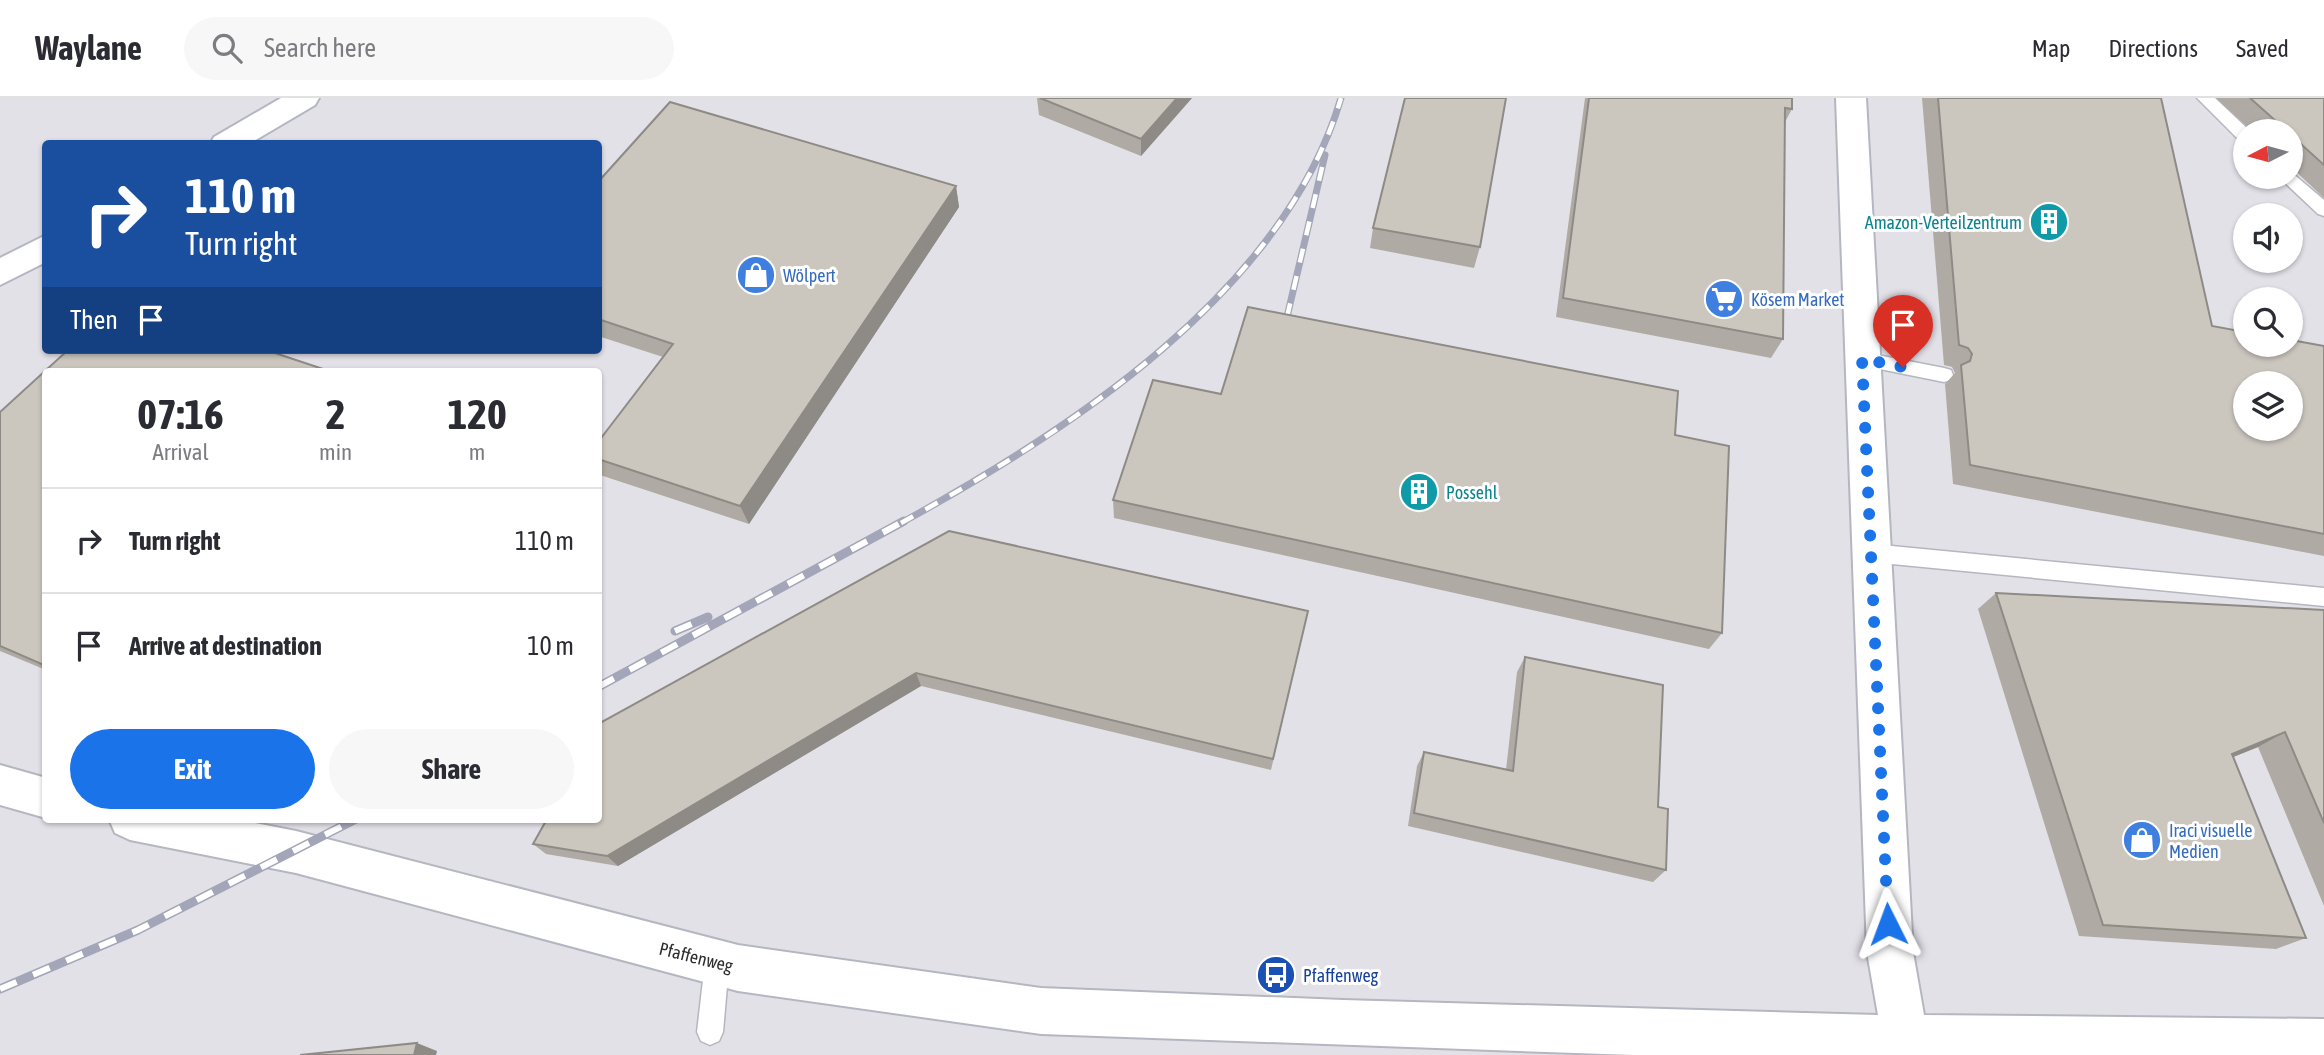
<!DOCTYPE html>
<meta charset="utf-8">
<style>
:root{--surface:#fff;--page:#f7f7f7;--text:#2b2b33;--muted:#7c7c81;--line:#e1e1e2;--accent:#1a73e8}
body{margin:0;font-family:"Asap Condensed",sans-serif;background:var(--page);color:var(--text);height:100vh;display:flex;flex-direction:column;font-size:26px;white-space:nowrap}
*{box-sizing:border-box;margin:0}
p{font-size:23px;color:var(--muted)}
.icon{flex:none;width:38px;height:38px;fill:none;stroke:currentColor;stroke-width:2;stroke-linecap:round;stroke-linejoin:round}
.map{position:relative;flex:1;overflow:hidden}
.drawer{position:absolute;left:42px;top:270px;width:560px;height:455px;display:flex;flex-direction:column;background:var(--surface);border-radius:7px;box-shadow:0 2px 5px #0004}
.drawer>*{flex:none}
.top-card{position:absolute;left:42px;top:42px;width:560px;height:214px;border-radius:7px;box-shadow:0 2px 5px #0004;background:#1a4fa0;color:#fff;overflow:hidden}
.needle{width:46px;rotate:264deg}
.controls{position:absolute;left:2233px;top:21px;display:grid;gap:14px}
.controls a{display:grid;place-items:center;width:70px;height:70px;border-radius:50%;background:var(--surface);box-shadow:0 2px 5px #0004;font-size:35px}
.pin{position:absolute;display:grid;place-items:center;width:60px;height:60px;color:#fff;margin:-72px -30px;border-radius:50% 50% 50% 0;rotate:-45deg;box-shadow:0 0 7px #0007}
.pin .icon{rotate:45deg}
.me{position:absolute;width:77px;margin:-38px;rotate:357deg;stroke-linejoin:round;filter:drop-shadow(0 0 5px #0008)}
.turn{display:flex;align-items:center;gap:24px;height:147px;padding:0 28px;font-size:32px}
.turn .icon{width:91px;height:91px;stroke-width:2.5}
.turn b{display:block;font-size:49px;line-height:60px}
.then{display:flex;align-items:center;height:66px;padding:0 28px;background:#0003;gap:14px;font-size:26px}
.eta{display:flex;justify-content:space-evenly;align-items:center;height:119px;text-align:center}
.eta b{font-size:42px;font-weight:700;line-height:49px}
.button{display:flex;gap:14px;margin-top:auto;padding:14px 28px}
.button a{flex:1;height:80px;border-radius:42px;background:var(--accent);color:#fff;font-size:28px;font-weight:700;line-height:80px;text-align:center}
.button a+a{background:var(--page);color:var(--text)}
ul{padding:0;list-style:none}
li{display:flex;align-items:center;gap:21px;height:105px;padding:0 28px;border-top:2px solid var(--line)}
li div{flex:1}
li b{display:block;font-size:26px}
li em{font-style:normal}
header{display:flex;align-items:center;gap:42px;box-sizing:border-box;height:98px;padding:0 35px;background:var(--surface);border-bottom:2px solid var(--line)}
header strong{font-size:33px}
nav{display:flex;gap:38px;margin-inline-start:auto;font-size:24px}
.search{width:490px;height:63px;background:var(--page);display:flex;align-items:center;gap:18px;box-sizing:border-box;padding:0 24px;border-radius:38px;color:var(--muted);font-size:26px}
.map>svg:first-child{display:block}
.industrial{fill:#e3e1e8;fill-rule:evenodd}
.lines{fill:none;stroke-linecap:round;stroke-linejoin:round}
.lane-casing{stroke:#b4b7c1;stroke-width:3}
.street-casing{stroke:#b4b7c1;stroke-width:4}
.secondary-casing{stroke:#b4b7c1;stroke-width:4}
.lane{fill:#fff;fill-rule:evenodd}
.street{fill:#fff;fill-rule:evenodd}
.secondary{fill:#fff;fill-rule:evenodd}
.rail-far1-casing{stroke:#a3a6b8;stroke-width:7}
.rail-casing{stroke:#a3a6b8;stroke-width:9}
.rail-far1{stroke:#fff;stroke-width:4.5;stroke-dasharray:14;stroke-linecap:butt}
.rail{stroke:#fff;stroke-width:6;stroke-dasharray:18;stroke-linecap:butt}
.wall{fill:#afaba4}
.shaded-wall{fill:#8e8b86}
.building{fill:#cbc7bf;stroke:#8e8b86;stroke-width:2;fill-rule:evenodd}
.route{stroke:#1a73e8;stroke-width:12;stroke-dasharray:0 21.6}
.labels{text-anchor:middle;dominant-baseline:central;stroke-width:6;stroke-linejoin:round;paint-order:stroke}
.culture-label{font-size:18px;fill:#0d838f;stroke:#fff;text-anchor:end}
.shop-label{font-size:18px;fill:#366cbe;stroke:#fff;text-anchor:start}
.street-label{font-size:18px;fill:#2e2e2e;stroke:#fff}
.transit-label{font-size:18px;fill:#164399;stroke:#fff;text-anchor:start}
</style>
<header>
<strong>Waylane</strong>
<div class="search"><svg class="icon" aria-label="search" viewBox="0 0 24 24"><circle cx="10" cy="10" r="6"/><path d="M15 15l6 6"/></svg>Search here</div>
<nav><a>Map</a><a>Directions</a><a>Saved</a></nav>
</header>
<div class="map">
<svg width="2324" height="957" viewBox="0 0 2324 957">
<rect width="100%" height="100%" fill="#efe9e1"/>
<path class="industrial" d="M0 0H2324V957H0ZM2245 33H2291V79H2245ZM46 46H598V252H46ZM2245 117H2291V163H2245ZM2245 201H2291V247H2245ZM46 273H598V721H46ZM2245 285H2291V331H2245Z"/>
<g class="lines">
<g class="lane-casing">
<path id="lane" d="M2197 0H2215L2250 33H2245V44L2239 42Z
M2291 74 2324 102V118L2318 116 2283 83 2281 79H2291Z
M1862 254 1944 270 1951 272 1953 277 1951 282 1944 284 1855 266 1853 261 1855 256Z
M1871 446 2324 490V508L1871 464 1864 461 1861 455 1864 449Z
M717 853 726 856 729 865 723 934 719 943 710 947 701 943 697 934 705 865 708 856Z"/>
</g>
<g class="street-casing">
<path id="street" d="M1836 0H1866L1913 854 1924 917 2324 921V957H1633L1041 936 738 893 296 775 130 742 115 735 109 721H235L296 733 738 847 1041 890 1343 902 1878 917 1867 854Z
M0 667 46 680V720L0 707Z"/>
</g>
<g class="secondary-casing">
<path id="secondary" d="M281 0H319L315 7 249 46H210L214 39Z
M46 137V164L0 187V160Z"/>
</g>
<use href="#lane" class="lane"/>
<use href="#street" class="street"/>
<use href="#secondary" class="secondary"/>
<g class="rail-far1-casing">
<path id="rail-far1" d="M1287 219 1325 57
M901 425C1069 333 1284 194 1341 0"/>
</g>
<g class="rail-casing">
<path id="rail" d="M675 533 708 519
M598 589 904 423
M0 891 138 832 356 721"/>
</g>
<use href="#rail-far1" class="rail-far1"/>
<use href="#rail" class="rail"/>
</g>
<path class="wall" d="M1037 0H1192L1141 58 1039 17Z
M1585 0H1792V11L1785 24 1783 241 1771 260 1556 219Z
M1922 0H2161L2212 228 2324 248V458L1953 386 1945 286 1955 275 1952 269 1944 267Z
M2216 0H2324V100L2291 69V33H2252Z
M598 84 956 88 959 109 749 426 600 377 598 379V344L663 259 598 238Z
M1373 130 1480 149 1474 170 1370 150Z
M46 273V572L0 553V314Z
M1221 296 1675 337 1722 535 1709 551 1114 420 1113 402Z
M1996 495 2324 512V808L2258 649 2233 659 2306 840 2276 851 2079 838 1978 511Z
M1308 513 1271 672 921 588 618 768 546 756 533 746 598 626Z
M1525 559 1658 709 1666 772 1653 784 1408 728 1417 668 1424 654 1506 672 1517 574Z"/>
<path class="shaded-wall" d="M1177 0H1192L1141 58V41Z
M956 88 959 109 749 426 740 408Z
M916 575 921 588 618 768 607 758Z
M2285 634 2258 649 2206 670 2232 656Z
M417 945 437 953 436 957H414Z"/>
<path class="building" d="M1040 0H1177L1141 41Z
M1405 0H1506L1480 149 1373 130Z
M1589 0H1792V11L1785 10 1783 241 1563 200Z
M1938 0H2161L2212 228 2245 234V247H2291V242L2324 248V436L1970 367 1961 267 1970 263 1972 256 1968 250 1959 247ZM2245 285H2291V331H2245Z
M2250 0H2324V67L2291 37V33H2287Z
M670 4 956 88 740 408 598 361V344L673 246 598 221V84Z
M1248 209 1678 293 1675 337 1729 348 1722 535 1113 402 1153 282 1221 296Z
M68 252H266L329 273H46V568L0 548V314Z
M949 433 1308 513 1273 661 916 575 607 758 533 746 547 721H598V626Z
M1996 495 2324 512V725L2285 634 2232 656 2306 840 2103 827Z
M1525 559 1663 587 1658 709 1668 711 1666 772 1414 715 1424 654 1513 673Z
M417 945 414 957H300Z"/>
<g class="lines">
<path class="route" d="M1888 826 1862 261 1903 269"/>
</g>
<defs>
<g id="building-disc" transform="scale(2.0125)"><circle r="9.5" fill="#0f9aa8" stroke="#fff"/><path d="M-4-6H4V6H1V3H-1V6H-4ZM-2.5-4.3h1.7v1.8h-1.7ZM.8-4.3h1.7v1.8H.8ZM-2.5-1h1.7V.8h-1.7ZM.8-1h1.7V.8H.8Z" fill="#fff"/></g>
<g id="shop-disc" transform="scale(2.0125)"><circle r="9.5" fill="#3f7fe0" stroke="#fff"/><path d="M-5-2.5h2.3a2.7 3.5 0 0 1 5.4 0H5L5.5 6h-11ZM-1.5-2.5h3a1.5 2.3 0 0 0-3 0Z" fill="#fff"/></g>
<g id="supermarket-disc" transform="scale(2.0125)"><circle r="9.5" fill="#3f7fe0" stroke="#fff"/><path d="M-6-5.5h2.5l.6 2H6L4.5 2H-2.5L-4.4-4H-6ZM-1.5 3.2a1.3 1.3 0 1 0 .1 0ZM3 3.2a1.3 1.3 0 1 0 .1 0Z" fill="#fff"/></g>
<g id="bus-disc" transform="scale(2.0125)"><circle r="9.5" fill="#1a4fb4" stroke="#fff"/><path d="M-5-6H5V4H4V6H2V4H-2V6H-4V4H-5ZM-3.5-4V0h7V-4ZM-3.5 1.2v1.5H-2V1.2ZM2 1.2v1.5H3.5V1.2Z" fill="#fff"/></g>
</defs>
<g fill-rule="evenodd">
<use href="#building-disc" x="2049" y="124"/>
<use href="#shop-disc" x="756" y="177"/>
<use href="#supermarket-disc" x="1724" y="201"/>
<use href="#building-disc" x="1419" y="394"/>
<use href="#shop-disc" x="2142" y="742"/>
<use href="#bus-disc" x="1276" y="877"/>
</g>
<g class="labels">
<g class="culture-label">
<text x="2022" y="124">Amazon-Verteilzentrum</text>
<text x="1446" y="394" text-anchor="start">Possehl</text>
</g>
<g class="shop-label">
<text x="783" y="177">Wölpert</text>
<text x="1751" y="201">Kösem Market</text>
<text x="2169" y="732">Iraci visuelle<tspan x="2169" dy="21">Medien</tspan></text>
</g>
<g class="street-label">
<text transform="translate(696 859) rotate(14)">Pfaffenweg</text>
</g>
<g class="transit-label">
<text x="1303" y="877">Pfaffenweg</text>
</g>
</g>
</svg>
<div class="controls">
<a><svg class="needle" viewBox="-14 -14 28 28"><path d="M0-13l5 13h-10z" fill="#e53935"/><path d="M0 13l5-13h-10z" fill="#7c7c81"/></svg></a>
<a><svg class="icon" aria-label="sound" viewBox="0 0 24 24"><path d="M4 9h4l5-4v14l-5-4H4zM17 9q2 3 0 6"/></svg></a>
<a><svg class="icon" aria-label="search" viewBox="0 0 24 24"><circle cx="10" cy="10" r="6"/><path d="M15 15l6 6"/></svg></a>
<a><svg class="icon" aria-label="layers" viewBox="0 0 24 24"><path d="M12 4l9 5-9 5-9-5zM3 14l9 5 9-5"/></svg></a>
</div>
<div class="pin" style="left:1903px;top:269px;background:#d93025"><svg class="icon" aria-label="arrive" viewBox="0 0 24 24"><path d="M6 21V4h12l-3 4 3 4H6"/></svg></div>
<svg class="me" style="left:1888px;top:826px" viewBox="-20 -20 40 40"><path d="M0-17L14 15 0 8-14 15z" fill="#1a73e8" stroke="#fff" stroke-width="4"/></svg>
<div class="top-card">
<div class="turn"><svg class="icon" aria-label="right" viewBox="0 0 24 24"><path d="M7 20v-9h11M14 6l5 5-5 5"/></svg><div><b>110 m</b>Turn right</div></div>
<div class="then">Then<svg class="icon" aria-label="arrive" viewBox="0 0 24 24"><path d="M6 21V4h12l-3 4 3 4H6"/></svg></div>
</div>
<section class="drawer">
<div class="eta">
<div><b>07:16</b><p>Arrival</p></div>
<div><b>2</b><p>min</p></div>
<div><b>120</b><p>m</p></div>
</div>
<ul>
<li><svg class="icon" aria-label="right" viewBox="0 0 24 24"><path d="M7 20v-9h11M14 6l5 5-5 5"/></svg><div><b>Turn right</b></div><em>110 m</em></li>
<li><svg class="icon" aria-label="arrive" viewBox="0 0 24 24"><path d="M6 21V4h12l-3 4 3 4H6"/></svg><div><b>Arrive at destination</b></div><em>10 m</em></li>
</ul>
<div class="button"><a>Exit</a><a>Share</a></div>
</section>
</div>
